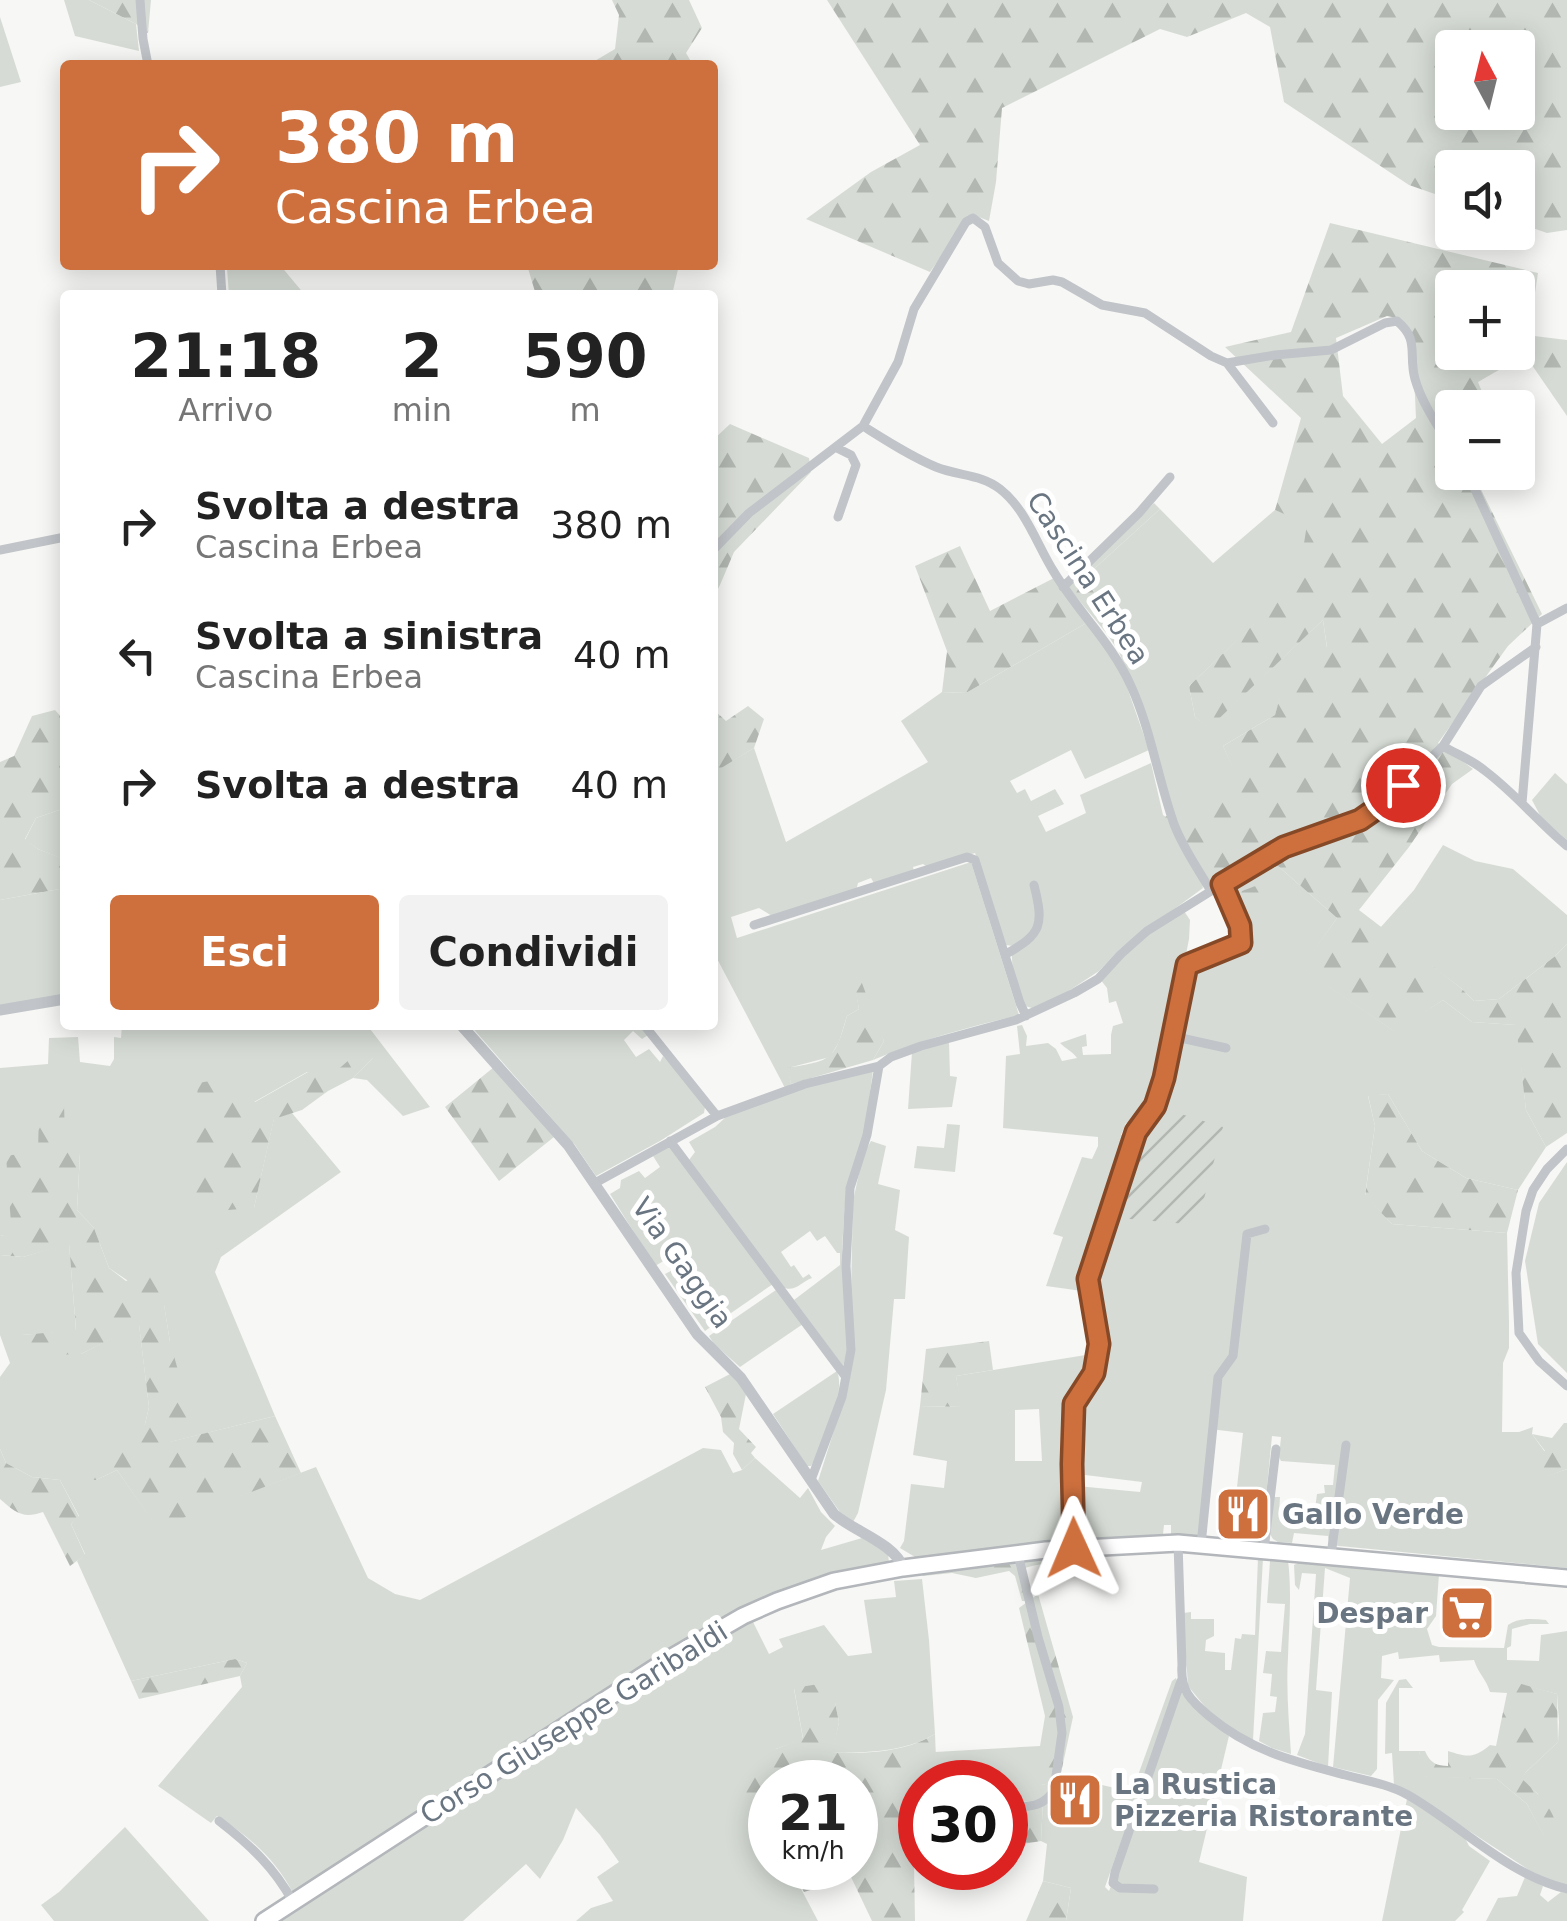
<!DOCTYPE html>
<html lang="it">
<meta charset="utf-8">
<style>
:root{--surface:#fff;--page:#f2f2f2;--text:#222;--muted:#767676;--accent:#ce703e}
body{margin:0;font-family:"DejaVu Sans",sans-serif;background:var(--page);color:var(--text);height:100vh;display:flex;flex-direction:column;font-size:38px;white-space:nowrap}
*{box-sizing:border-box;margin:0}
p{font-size:32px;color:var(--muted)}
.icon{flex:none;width:55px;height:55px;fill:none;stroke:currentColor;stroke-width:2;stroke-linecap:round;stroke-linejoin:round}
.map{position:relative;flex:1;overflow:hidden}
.drawer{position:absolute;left:60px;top:290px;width:658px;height:740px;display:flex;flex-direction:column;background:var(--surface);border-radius:10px;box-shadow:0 5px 25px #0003}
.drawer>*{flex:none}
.guide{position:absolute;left:60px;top:60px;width:658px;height:210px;border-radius:10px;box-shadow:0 5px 25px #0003;background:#ce703e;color:#fff;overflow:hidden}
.needle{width:65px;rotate:353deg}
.tools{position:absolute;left:1435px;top:30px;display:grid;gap:20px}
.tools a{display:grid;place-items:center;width:100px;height:100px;border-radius:10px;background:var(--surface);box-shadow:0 5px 25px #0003;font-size:50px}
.speed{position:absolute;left:748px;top:1760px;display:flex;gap:20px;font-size:50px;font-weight:700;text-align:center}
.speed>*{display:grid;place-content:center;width:130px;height:130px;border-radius:50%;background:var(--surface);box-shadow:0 5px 25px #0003;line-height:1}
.speed small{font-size:25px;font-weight:400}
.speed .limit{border:15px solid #d22;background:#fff;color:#111}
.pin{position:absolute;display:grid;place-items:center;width:85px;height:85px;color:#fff;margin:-42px;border:5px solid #fff;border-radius:50%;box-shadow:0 2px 10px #0007}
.me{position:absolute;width:110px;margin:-55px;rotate:359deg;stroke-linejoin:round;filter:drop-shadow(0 0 8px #0008)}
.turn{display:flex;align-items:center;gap:35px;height:210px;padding:0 50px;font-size:45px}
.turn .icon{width:130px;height:130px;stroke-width:2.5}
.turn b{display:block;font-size:70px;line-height:85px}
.eta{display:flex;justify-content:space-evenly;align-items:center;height:170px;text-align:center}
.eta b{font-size:60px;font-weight:800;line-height:70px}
.action{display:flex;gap:20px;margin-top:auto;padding:20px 50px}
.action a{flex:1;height:115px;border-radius:10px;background:var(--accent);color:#fff;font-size:40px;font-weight:800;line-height:115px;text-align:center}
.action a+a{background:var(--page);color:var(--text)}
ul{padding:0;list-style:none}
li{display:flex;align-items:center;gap:30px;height:130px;padding:0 50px}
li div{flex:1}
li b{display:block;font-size:38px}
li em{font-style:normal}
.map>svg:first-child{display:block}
.grass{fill:#d6dcd5;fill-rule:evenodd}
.forest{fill:url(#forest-firs);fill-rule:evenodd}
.garden{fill:url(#garden-furrows)}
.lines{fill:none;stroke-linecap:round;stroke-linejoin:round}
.primary-casing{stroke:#b3b6ba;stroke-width:20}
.minor{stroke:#c1c4c8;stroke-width:9}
.tertiary{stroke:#c1c4c8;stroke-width:11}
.primary{stroke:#fff;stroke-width:15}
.route-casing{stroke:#864928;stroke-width:25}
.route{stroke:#ce703e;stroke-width:18}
.labels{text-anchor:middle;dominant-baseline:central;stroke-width:10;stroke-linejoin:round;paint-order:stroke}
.street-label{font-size:28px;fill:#6a7582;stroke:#fff}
.poi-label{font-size:28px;font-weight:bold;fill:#6a7582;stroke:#fff;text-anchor:start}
</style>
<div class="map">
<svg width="1567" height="1921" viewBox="0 0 1567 1921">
<defs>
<pattern id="forest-firs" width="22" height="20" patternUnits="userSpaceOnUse" patternTransform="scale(2.5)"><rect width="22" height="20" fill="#d6dcd5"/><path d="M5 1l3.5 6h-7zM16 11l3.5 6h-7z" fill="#b2b7b2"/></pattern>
<pattern id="garden-furrows" width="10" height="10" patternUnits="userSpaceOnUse" patternTransform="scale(2.5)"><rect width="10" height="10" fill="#d6dcd5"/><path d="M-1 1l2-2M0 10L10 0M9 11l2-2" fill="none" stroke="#b2b7b2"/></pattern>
</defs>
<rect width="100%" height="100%" fill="#f7f7f5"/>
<path class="grass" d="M64 0H89L136 24 139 51 75 36Z
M0 17 21 82 0 87Z
M235 265H280L305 295H229L227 268Z
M1160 509 1213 563 1275 510 1308 523 1299 582 1189 686 1195 717 1209 727 1323 620 1327 648 1285 683 1275 715 1223 746 1240 782 1175 831 1203 888 1120 949 1099 971 1064 994 1032 1008 1025 1006C1017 990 1009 964 1013 946L1006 945 975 853 929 868 923 864 913 867 914 872 875 885 871 878 858 883 856 891 772 916 759 908 731 917 737 938 971 862 1019 1015C969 1027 921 1040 873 1060L884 1041 854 979 859 1009 847 1016 839 1042 830 1057 788 1068 791 1084 785 1088 713 951V772L754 748 786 842 928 762 901 721 942 692 966 693 1088 622 1122 673 1149 750 1085 779 1071 750 1010 781 1017 793 1025 789 1031 801 1055 789 1064 804 1038 816 1046 832 1086 813 1080 795 1151 763 1163 815 1166 817 1172 806 1127 672 1119 652 1107 634 1115 620 1084 578Z
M1555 773 1567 784V840L1542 819 1532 800Z
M65 808V870L60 858 38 849 25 840 36 818Z
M1443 845 1475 861 1513 869 1567 915V944L1554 957 1499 999 1474 1001 1461 988 1380 928 1414 890Z
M1278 866 1337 918 1302 968 1394 1031 1443 1000 1472 1022 1517 1025 1526 1110 1546 1147 1518 1190 1466 1178 1422 1151 1388 1094 1368 1096 1375 1126 1365 1195 1392 1224 1507 1233 1509 1322V1348L1503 1363 1502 1432H1519L1533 1427 1532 1434 1545 1452 1535 1480 1567 1469V1568L1329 1545 1328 1536 1294 1533 1292 1543 1278 1542 1273 1539 1270 1534 1274 1497H1280L1279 1513 1299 1515 1300 1510 1310 1511 1311 1508 1315 1509 1317 1494 1325 1493 1324 1485H1333L1335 1465 1281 1461 1279 1457 1281 1437 1272 1436 1265 1507 1255 1505 1258 1489 1237 1487 1243 1433 1210 1429 1198 1537 1171 1534V1525H1164L1163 1534 1081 1541 1078 1534 1077 1486 1140 1492 1142 1482 1069 1473V1540L932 1558 915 1557 900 1548 904 1541 911 1484 944 1488 947 1461 913 1455 920 1406 961 1407 956 1376 1092 1354 1095 1346 1082 1291 1046 1286 1063 1237 1053 1234 1082 1157 1092 1159 1098 1146V1137L1003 1128 1006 1056 1020 1054 1017 1026 1022 1025 1027 1036 1026 1046 1048 1043 1056 1049 1062 1061 1077 1058C1072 1051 1066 1049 1060 1043L1086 1034 1087 1046 1082 1047 1083 1055 1111 1054V1035L1113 1026 1123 1023 1116 1001 1109 1003 1107 988 1100 979 1134 944 1184 911 1190 920 1189 939 1162 1078 1152 1104 1136 1127 1126 1123 1121 1135 1149 1130 1191 972 1238 951 1234 894 1228 909 1220 891ZM1039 1409 1042 1461H1015V1410Z
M65 888V996L0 1006V900Z
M122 1025H367L430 1107 403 1116 367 1080 353 1078 373 1058 327 1080 307 1072 254 1102V1208L274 1118 292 1113 341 1172 221 1257 215 1272 275 1416 166 1443 170 1342 164 1305 109 1268 94 1228 77 1210 80 1154 39 1151 12 1238 0 1235V1068L48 1064 49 1038 78 1037 80 1062 110 1066 114 1059V1037L121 1038Z
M470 1025H640L648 1035 642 1039 633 1031 624 1040 636 1057 649 1049 660 1062 663 1056 700 1099 705 1107 704 1113 660 1141 596 1176 575 1145Z
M949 1042 950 1076 957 1077 952 1107 908 1109 912 1052Z
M873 1070 865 1131 846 1188 842 1249 848 1349 843 1366 794 1300 840 1265V1253H837L825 1236 817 1241 810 1231 781 1252 791 1267 794 1265 803 1278 809 1274 812 1278C801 1282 795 1293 782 1287L689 1160 695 1152 689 1142 715 1127 727 1116 806 1087Z
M947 1124 960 1125 955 1172 914 1168 917 1146 944 1148Z
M871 1141 886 1146 878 1184 900 1190 895 1230 909 1237 905 1299H894L886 1390 858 1513 852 1524 842 1515 818 1481 849 1383 853 1201 863 1155Z
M670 1146 773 1284 705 1331 665 1274 682 1265 674 1255 655 1266 610 1194 620 1188 621 1180 639 1171 645 1178 660 1167 653 1156Z
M1567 1162V1373L1538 1344 1525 1261 1539 1203Z
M69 1243 76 1331 22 1335 81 1354 139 1324 149 1407 145 1424 96 1480 117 1470 157 1527 316 1467 368 1578 395 1594 420 1600 703 1448 721 1450 733 1473 742 1470 755 1458 800 1498 808 1488 821 1512 835 1526 826 1537 821 1550 862 1538 888 1553 889 1563 842 1570 816 1577 745 1606 293 1893C276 1860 248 1835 217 1816L211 1823 158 1786 242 1687 240 1676 247 1663 235 1659 131 1681 77 1561 85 1554 71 1524 79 1516 60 1480 32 1477 6 1463 0 1449V1377L10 1363 0 1335V1255L23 1257Z
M776 1290 803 1324 740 1367 714 1344 709 1336Z
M837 1371C846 1394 824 1436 815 1460L811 1466H807L773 1414Z
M1258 1557 1263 1558 1253 1740 1228 1727 1211 1714 1188 1686 1183 1613 1191 1612V1619H1214V1636L1206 1640 1205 1651 1225 1653V1670H1231L1235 1638 1241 1639 1242 1634 1255 1635Z
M1274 1558 1288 1560C1292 1593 1289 1624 1288 1657 1286 1689 1289 1722 1291 1754L1272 1748 1259 1741 1263 1713 1275 1712 1277 1697 1270 1696 1272 1674 1263 1673 1266 1651 1281 1652 1285 1604 1267 1603 1270 1561Z
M1298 1563 1329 1564 1439 1574 1436 1616 1427 1629 1432 1645 1439 1647 1504 1648 1508 1625C1519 1617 1533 1619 1546 1620L1549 1624H1530L1512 1629 1511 1646 1507 1648V1660L1539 1661 1541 1635 1567 1631V1886L1554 1883 1529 1870 1411 1793 1394 1785 1392 1753 1385 1754 1386 1703 1399 1680 1406 1679 1413 1688H1399V1751H1420L1418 1763 1424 1776 1497 1779 1527 1804 1546 1839 1538 1794 1521 1779 1526 1772 1558 1742 1559 1722 1557 1694 1507 1681V1693L1490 1692C1486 1679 1478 1673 1474 1660L1440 1662 1439 1655 1399 1659 1398 1652 1382 1656 1381 1678 1394 1680 1378 1700 1377 1769 1371 1776 1333 1767 1350 1578 1325 1568 1316 1690 1332 1692 1328 1767 1297 1755 1305 1734 1316 1574 1302 1573 1299 1590 1295 1585 1294 1565Z
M922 1579 929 1640 935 1734C903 1753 868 1752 832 1753L839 1722 835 1703 794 1689 803 1739 776 1749 764 1804 770 1820V1868H790L818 1921H576L591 1908 613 1901 597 1877 619 1862 600 1835 576 1808 563 1840 540 1879 526 1864 463 1921H275L429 1821 588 1724 701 1646 752 1620 769 1654 783 1647 779 1639 824 1625 848 1656 872 1653 864 1600 896 1597 894 1581Z
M1176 1678 1177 1682 1105 1887 1109 1891 1136 1825 1180 1690 1190 1704 1229 1736 1199 1862 1247 1877 1243 1921H1066L1071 1888 1043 1881 1047 1844 1041 1841 1043 1800 1005 1803V1782H937L935 1752 1040 1746 1041 1784 1098 1793 1102 1785 1132 1792 1172 1681Z
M1407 1799 1452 1828 1465 1838 1469 1846 1490 1861 1462 1910 1464 1912 1455 1921H1382Z
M125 1827 209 1921H54L41 1905 59 1892Z
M1525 1877 1543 1886 1540 1895 1548 1902 1561 1892 1567 1893V1921H1486L1498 1898 1517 1896Z"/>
<path class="forest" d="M89 0H151L148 33 136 24Z
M612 0H689L702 28 686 53 693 65H588L615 49 619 15Z
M827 0H1567V230L1547 233 1518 223V168H1452V200L1409 185 1284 102 1270 27 1246 13 1187 37 1160 29 1002 108 996 182 989 221 971 214 930 272 806 219 871 172 920 145ZM1452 48H1518V112H1452Z
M1330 223 1538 273 1535 293 1518 294V288H1452V352H1518V334L1567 340V416L1525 355 1478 382 1485 399 1471 407 1452 408V419L1444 424 1452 438V472L1473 473 1542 614 1508 646 1438 743 1473 769 1452 784 1409 847 1359 910 1461 988 1474 1001 1499 999 1554 957 1567 944V1133L1546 1147 1526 1110 1516 1025 1472 1022 1443 1000 1395 1032 1301 968 1337 918 1278 866 1201 887 1175 831 1165 817 1239 782 1223 746 1275 715 1284 683 1327 647 1323 620 1209 728 1195 717 1189 686 1298 582 1307 524 1275 510 1301 418 1225 347 1291 332ZM1387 316 1401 319 1412 333 1416 418 1382 444 1343 396 1336 338Z
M527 265H679L672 295H536Z
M730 424 809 458 811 472 734 552 720 585 713 598V440Z
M1154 503 1160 509 1084 578 1115 620 1107 634 1068 587Z
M960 546 990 611 1054 578 1088 622 966 693 942 692 947 651 915 566Z
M748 706 764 719 754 748 713 773V709L726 721Z
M55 710 65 721V808L36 818 25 839 38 849 61 858 65 870V888L0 900V762L14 756 32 716Z
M1266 882 1274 897 1254 900 1268 923 1257 927 1235 925 1228 909 1234 894Z
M860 978 884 1041 873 1060 791 1084 787 1068C833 1060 834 1061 847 1016L859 1009 853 979Z
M357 1053 374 1057 353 1078 328 1091 302 1110 274 1119 254 1208 189 1213 198 1083 228 1078 255 1102 308 1072 327 1079Z
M494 1067 554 1137 499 1181 445 1107Z
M1388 1094 1422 1151 1466 1178 1518 1190 1507 1233 1392 1224 1365 1196 1375 1126 1368 1095Z
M64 1104 65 1137 80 1153 77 1210 94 1228 109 1268 126 1281 149 1270 164 1304 170 1342 187 1402 189 1424 169 1442 275 1416 301 1473 157 1528 117 1470 96 1480 83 1479 79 1458 145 1424 149 1407 139 1325 81 1354 26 1356 22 1335 76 1330 69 1244 23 1257 0 1255V1235L12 1237 6 1156 38 1151 39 1113Z
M989 1341 993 1370 956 1376 962 1407 920 1406 926 1349Z
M732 1373 746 1394 739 1429 756 1447 751 1453 755 1458 742 1470 733 1454 734 1443 723 1432 721 1417 705 1387Z
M1564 1423H1567V1469L1535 1481 1525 1461 1545 1451 1532 1434 1552 1438Z
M0 1449 6 1463 32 1477 60 1480 79 1517 71 1524 85 1555 70 1566 43 1512C23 1519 16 1513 0 1499Z
M1082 1553C1069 1563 1043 1562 1025 1568L1026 1601H1022L1015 1576 1009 1571 976 1578 952 1573 923 1576 921 1573Z
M1038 1594 1073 1717 1058 1787 1040 1784V1746L1045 1716 1019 1608Z
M235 1659 247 1663 240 1676 139 1699 131 1681Z
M850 1679 835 1703 839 1722 833 1753C868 1753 904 1753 935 1734L937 1782H920V1862L914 1863 915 1921H872L851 1877 804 1892 790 1868H855V1782H770V1820L764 1804 737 1790 741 1773 776 1749 803 1738 794 1688Z
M1507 1680 1557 1694 1558 1742 1526 1772 1522 1779C1538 1794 1562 1815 1556 1840H1546L1527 1804 1497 1779 1429 1777 1423 1776 1417 1763 1420 1751H1425C1430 1763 1437 1766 1448 1766V1751C1467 1757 1473 1759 1490 1745L1496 1746 1507 1693Z
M1043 1800 1041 1841 1005 1847V1803Z
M1043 1881 1071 1888 1066 1921H1026Z"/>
<path class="garden" d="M1155 1106 1223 1127 1197 1225 1108 1217 1136 1131Z"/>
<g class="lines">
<g class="primary-casing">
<path id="primary" d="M264 1921 665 1661 743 1616 777 1601 834 1581 903 1568 1046 1550 1178 1543 1567 1578"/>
</g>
<path class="minor" d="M140 0 143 39 148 65
M220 265 222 295
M1227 363 1275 355 1331 350 1385 323 1397 321C1420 340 1408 354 1415 379 1422 404 1439 427 1452 449
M863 426C887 441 910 456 936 467 958 476 981 474 1000 489 1026 509 1037 545 1054 572 1078 612 1112 643 1131 686 1151 730 1158 779 1174 824 1183 848 1198 869 1211 891
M837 448 851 455 856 465 838 517
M1467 472 1537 624 1522 803
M0 550 65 537
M712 551 749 513 863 426 898 362 914 309 966 222 973 218 985 227 998 263 1018 281 1029 284 1053 280 1062 282 1102 305 1145 313 1211 356 1227 363 1273 423
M1063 587 1139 513 1170 477
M1537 624 1567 608
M1443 746 1481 686 1536 647
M754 925 967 857 975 860 1020 1003 1026 1016
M1006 954C1042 934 1044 925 1034 885
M644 1025 717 1116
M1172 1036 1226 1048
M670 1141 846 1377
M1567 1149 1547 1169 1533 1190 1526 1211 1516 1273 1519 1333 1539 1361 1567 1386
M595 1183 717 1116 805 1084 879 1066
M811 1480 842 1397 851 1350 846 1266 850 1188 867 1135 879 1066 891 1057 921 1046 1016 1020 1074 993 1098 979 1121 954 1147 931 1248 868 1284 847 1359 820 1383 804 1443 746C1456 754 1472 760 1484 770 1515 793 1538 822 1567 846
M1178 1543 1182 1665C1180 1690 1190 1700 1209 1716 1252 1752 1296 1762 1349 1776 1369 1781 1390 1785 1408 1795 1462 1826 1506 1874 1567 1889
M1201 1545 1218 1377 1233 1356 1247 1234 1265 1229
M1074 1548 1072 1465 1074 1404 1094 1373 1099 1344 1088 1279 1136 1131 1155 1106 1165 1078 1187 965 1241 943 1240 926 1222 884
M1264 1550 1276 1449
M1331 1555 1346 1445
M1005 1808C1025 1806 1043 1809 1054 1790L1062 1733 1059 1707 1038 1637 1018 1554
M219 1821C250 1845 274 1867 293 1902
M1154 1889 1120 1888 1113 1883 1115 1872 1181 1681"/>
<path class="tertiary" d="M0 1010 65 999
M461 1025 568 1145 697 1334 741 1378 834 1514C853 1531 896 1544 903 1568"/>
<use href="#primary" class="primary"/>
</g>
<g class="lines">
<g class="route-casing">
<path id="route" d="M1074 1548 1072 1464 1074 1404 1094 1373 1099 1344 1088 1279 1136 1132 1155 1106 1164 1078 1187 965 1241 943 1240 926 1222 884 1284 847 1360 820 1383 804 1403 785"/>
</g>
<use href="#route" class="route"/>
</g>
<defs>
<g id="restaurant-square" transform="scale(2.875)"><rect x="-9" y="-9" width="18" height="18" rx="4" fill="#ce703e" stroke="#fff"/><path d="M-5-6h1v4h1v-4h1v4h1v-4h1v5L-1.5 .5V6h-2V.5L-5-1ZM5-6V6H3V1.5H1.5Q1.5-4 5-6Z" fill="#fff"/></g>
<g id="supermarket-square" transform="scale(2.875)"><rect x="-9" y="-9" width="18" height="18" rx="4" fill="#ce703e" stroke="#fff"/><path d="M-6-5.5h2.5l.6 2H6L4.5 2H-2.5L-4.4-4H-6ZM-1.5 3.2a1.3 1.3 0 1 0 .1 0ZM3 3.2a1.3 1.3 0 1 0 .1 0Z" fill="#fff"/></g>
</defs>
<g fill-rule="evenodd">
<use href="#restaurant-square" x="1243" y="1514"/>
<use href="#supermarket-square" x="1467" y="1613"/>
<use href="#restaurant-square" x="1075" y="1800"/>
</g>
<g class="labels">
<g class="street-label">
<text transform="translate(1088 578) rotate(57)">Cascina Erbea</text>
<text transform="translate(682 1263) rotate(55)">Via Gaggia</text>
<text transform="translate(574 1723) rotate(-32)">Corso Giuseppe Garibaldi</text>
</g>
<g class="poi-label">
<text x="1282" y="1514">Gallo Verde</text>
<text x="1428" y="1613" text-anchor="end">Despar</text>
<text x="1114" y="1784">La Rustica<tspan x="1114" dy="32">Pizzeria Ristorante</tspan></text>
</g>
</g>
</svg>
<div class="tools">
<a><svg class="needle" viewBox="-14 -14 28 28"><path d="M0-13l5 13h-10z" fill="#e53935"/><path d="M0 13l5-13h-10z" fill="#767676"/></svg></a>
<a><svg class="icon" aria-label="sound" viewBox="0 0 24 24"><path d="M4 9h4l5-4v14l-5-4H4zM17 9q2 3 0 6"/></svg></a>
<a>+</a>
<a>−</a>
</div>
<div class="speed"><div>21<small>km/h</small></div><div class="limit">30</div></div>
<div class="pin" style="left:1403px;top:785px;background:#d93025"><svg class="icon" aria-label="arrive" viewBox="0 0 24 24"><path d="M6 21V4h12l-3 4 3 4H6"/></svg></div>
<svg class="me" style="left:1074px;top:1548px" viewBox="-20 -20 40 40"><path d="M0-17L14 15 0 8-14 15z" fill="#ce703e" stroke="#fff" stroke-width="4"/></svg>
<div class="guide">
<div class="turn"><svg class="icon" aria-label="right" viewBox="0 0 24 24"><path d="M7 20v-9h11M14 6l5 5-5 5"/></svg><div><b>380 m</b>Cascina Erbea</div></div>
</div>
<section class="drawer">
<div class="eta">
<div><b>21:18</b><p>Arrivo</p></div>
<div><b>2</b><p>min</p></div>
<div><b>590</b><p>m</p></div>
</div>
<ul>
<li><svg class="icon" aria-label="right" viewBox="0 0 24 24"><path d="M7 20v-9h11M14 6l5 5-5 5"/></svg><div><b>Svolta a destra</b><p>Cascina Erbea</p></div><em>380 m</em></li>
<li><svg class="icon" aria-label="left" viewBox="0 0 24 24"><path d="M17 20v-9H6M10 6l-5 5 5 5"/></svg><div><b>Svolta a sinistra</b><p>Cascina Erbea</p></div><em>40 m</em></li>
<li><svg class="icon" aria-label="right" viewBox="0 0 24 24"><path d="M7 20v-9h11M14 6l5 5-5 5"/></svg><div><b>Svolta a destra</b></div><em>40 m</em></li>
</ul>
<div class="action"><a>Esci</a><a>Condividi</a></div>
</section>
</div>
